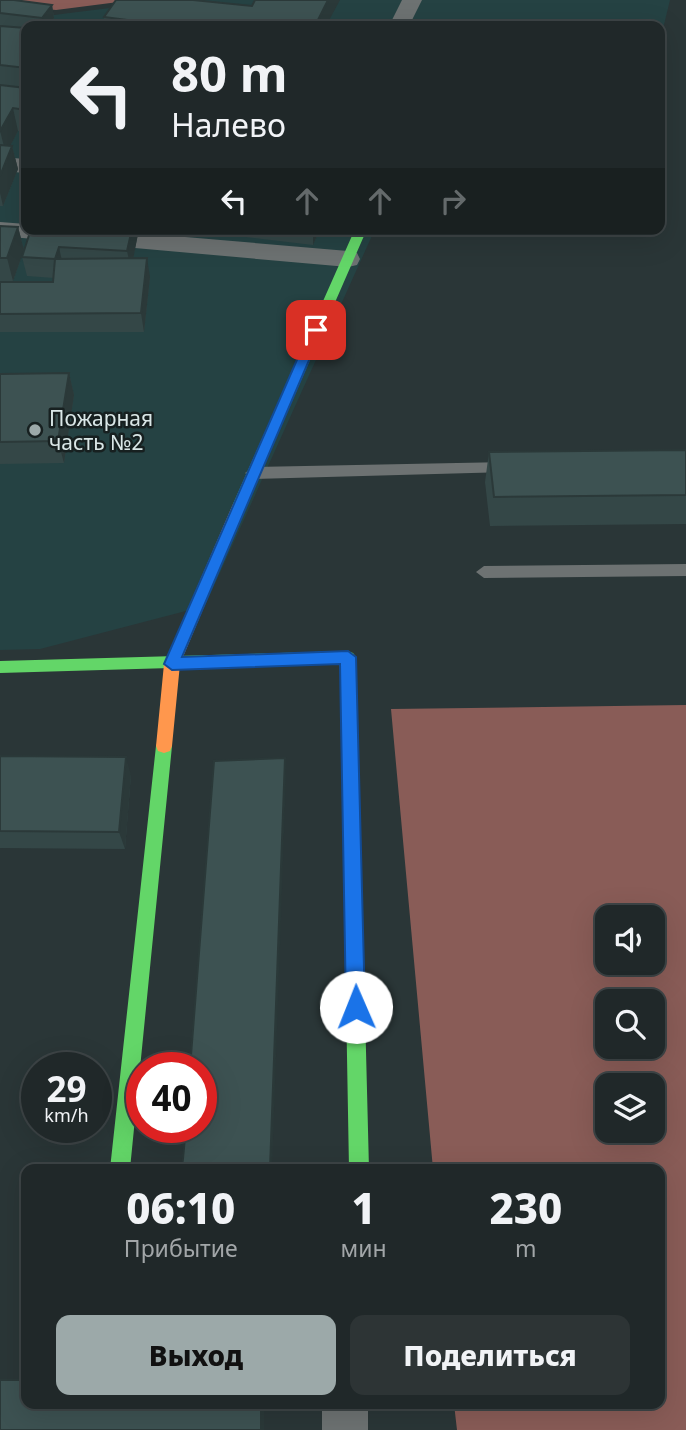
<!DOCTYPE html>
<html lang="ru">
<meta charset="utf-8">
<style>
:root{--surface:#202829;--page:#2d3435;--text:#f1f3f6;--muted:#a2a6a8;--line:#3d4446;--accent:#9ca9a9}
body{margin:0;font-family:"Noto Sans",sans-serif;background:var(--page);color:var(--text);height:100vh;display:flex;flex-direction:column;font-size:26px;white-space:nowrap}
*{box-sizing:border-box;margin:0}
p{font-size:23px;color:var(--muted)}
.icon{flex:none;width:38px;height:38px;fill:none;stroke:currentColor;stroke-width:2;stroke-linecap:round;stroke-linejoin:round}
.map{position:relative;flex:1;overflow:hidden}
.side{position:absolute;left:21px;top:1164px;width:644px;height:245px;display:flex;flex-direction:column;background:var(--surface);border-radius:14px;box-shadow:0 7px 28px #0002,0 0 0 2px var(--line)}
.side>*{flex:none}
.hud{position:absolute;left:21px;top:21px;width:644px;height:214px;border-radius:14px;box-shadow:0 7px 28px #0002,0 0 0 2px var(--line);background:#202829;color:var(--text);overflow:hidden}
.fabs{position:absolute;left:595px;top:905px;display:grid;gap:14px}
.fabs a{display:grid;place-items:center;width:70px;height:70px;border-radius:14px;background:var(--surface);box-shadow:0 7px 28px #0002,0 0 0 2px var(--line);font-size:35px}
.speed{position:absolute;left:21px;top:1052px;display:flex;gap:14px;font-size:35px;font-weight:700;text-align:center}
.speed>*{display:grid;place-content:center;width:91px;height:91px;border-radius:50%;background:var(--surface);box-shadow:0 7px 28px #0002,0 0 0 2px var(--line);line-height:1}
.speed small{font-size:18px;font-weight:400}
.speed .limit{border:10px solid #d22;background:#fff;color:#111}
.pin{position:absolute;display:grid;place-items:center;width:60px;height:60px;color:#fff;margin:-30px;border-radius:14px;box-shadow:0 4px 10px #0006}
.me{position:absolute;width:77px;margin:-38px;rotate:359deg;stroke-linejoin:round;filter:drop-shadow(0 0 5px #0008)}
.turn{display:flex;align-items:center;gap:24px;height:147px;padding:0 35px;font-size:32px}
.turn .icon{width:91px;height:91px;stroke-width:2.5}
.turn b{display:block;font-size:49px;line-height:60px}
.lanes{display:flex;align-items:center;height:66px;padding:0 35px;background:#0003;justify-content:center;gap:35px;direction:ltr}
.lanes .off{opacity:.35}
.eta{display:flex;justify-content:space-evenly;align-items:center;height:119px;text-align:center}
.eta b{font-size:42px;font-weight:800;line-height:49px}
.cta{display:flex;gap:14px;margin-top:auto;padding:14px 35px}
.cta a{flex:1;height:80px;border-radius:14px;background:var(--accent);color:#111;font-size:28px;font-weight:800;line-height:80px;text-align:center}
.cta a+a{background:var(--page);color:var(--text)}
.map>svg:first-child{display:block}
.built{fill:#254243}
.forest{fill:#895c57;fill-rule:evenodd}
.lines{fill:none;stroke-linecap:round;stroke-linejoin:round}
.lane{fill:#6d7272;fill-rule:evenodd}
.street{fill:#6d7272;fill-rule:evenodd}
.fast{fill:#63d668;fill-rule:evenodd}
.slow{fill:#ff974d;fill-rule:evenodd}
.wall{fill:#344747}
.shaded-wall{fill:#2b3939}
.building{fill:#3d5252;stroke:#2b3939;stroke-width:2}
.route{fill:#1a73e8;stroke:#114b97;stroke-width:2}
.poi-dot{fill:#9ca9a9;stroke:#172020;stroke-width:2.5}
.labels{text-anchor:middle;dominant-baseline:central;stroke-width:5;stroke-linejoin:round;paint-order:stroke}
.poi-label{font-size:21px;fill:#dae7e7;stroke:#172020;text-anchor:start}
</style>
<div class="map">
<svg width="686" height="1430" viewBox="0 0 686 1430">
<rect width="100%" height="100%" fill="#2a3637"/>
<path class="built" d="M174 0H670L660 41V26H26V229H375L205 606 40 649 0 650V10L54 15Z"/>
<path class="forest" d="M0 0H134L56 10 0 4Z
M686 705V1430H457L454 1404H660V1169H433L391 709ZM607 917H653V962H607ZM607 1001H653V1046H607ZM607 1085H653V1130H607Z"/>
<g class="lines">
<path class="lane" d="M508 462 516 467 508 472 253 479 245 473 253 467Z
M686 564V576L484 578 476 572 484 566Z"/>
<path class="street" d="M402 0H422L409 26H389Z
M0 157 26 159V173L0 171Z
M0 222 26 224V229H91L348 251 357 253 360 259 357 265 348 267 0 236Z
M322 1404H368V1430H322Z"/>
<path class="fast" d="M355 229H367L247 504 245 508H235L233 504Z
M348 651 353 653 356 657 369 1169H349L340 663 0 673V661Z
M164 739 170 741 172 746 130 1169H110L156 746 158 741Z"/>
<path class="slow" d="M240 499 247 504 180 664 172 746 170 751 164 753 158 751 156 746 164 664 233 504Z"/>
</g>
<path class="wall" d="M0 0 52 5 54 18 48 26H26V132L18 131 10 146H12L18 169 3 206H0Z
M104 17 326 26H105Z
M0 226 18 227 24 250 13 281H0Z
M31 229H137L138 234 133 258 150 277 144 332H0V282H53L54 278 27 276 22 257Z
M180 229H320L313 245Z
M69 373 74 395 64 463 0 464V374Z
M686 450V524L490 526 485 482 489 452Z
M0 756 131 775 125 849 0 848Z"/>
<path class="shaded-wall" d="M328 0H340L326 26H315Z
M52 5 54 18 48 26H43L42 18Z
M13 108 18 131 6 154 0 131Z
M12 146 18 169 3 206 0 193V176Z
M18 227 24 250 13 281 7 258Z
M132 229H137L138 234 131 270 127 251Z
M313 229H320L313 245Z
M59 247 63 266 55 259Z
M147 258 150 277 144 332 141 313Z
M69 373 74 395 64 463 58 441Z
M126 757 131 775 125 849 119 832Z
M285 758 286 777 272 1169H270Z
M261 1404H264V1430H261Z"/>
<path class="building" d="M0 0H14L52 5 42 18 0 13Z
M116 0H193L252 6 255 0H328L315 26H174L104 17Z
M0 26 26 28V68L0 65Z
M0 85 26 88V110L13 108 0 131Z
M0 145 12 146 0 176Z
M0 226 18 227 7 258H0Z
M31 229H132L127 251 59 247 55 259 22 257Z
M147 258 141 313 0 314V282H53L55 259Z
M69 373 58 441 0 442V374Z
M686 450V495L494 497 489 452Z
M0 756 126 757 119 832 0 831Z
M285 758 270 1169H182L186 1127H201V1068H190L214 761Z
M0 1380H26V1404H261V1430H0Z"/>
<path class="route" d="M316 326 322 330 182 657 348 651 356 657 365 1007 362 1014 356 1016 349 1014 346 1007 340 664 172 670 164 664 310 330Z"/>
<circle class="poi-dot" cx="35" cy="430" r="7"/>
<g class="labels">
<g class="poi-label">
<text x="49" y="418">Пожарная<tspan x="49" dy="24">часть №2</tspan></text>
</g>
</g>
</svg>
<div class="fabs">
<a><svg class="icon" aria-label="sound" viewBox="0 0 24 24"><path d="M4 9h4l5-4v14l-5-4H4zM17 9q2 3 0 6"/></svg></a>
<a><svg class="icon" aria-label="search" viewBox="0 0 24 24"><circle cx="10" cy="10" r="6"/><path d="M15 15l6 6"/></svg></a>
<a><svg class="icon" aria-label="layers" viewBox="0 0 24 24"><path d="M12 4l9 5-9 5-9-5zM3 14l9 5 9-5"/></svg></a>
</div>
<div class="speed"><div>29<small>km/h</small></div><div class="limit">40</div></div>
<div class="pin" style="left:316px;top:330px;background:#d93025"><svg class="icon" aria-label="arrive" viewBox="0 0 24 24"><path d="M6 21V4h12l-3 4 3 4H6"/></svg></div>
<svg class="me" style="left:356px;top:1007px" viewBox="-20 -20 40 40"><circle r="19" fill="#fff"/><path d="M0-13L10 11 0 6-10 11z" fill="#1a73e8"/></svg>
<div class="hud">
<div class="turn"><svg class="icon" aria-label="left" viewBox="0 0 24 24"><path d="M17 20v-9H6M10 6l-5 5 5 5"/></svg><div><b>80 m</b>Налево</div></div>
<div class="lanes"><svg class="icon" aria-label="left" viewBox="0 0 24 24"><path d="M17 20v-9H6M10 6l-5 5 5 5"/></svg><svg class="icon off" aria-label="ahead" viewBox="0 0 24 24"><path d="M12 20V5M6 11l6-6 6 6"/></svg><svg class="icon off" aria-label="ahead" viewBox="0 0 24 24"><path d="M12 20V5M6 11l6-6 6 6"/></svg><svg class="icon off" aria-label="right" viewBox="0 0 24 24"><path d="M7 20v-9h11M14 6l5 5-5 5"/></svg></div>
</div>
<section class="side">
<div class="eta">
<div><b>06:10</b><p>Прибытие</p></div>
<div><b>1</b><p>мин</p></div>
<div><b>230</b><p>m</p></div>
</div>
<div class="cta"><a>Выход</a><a>Поделиться</a></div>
</section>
</div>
